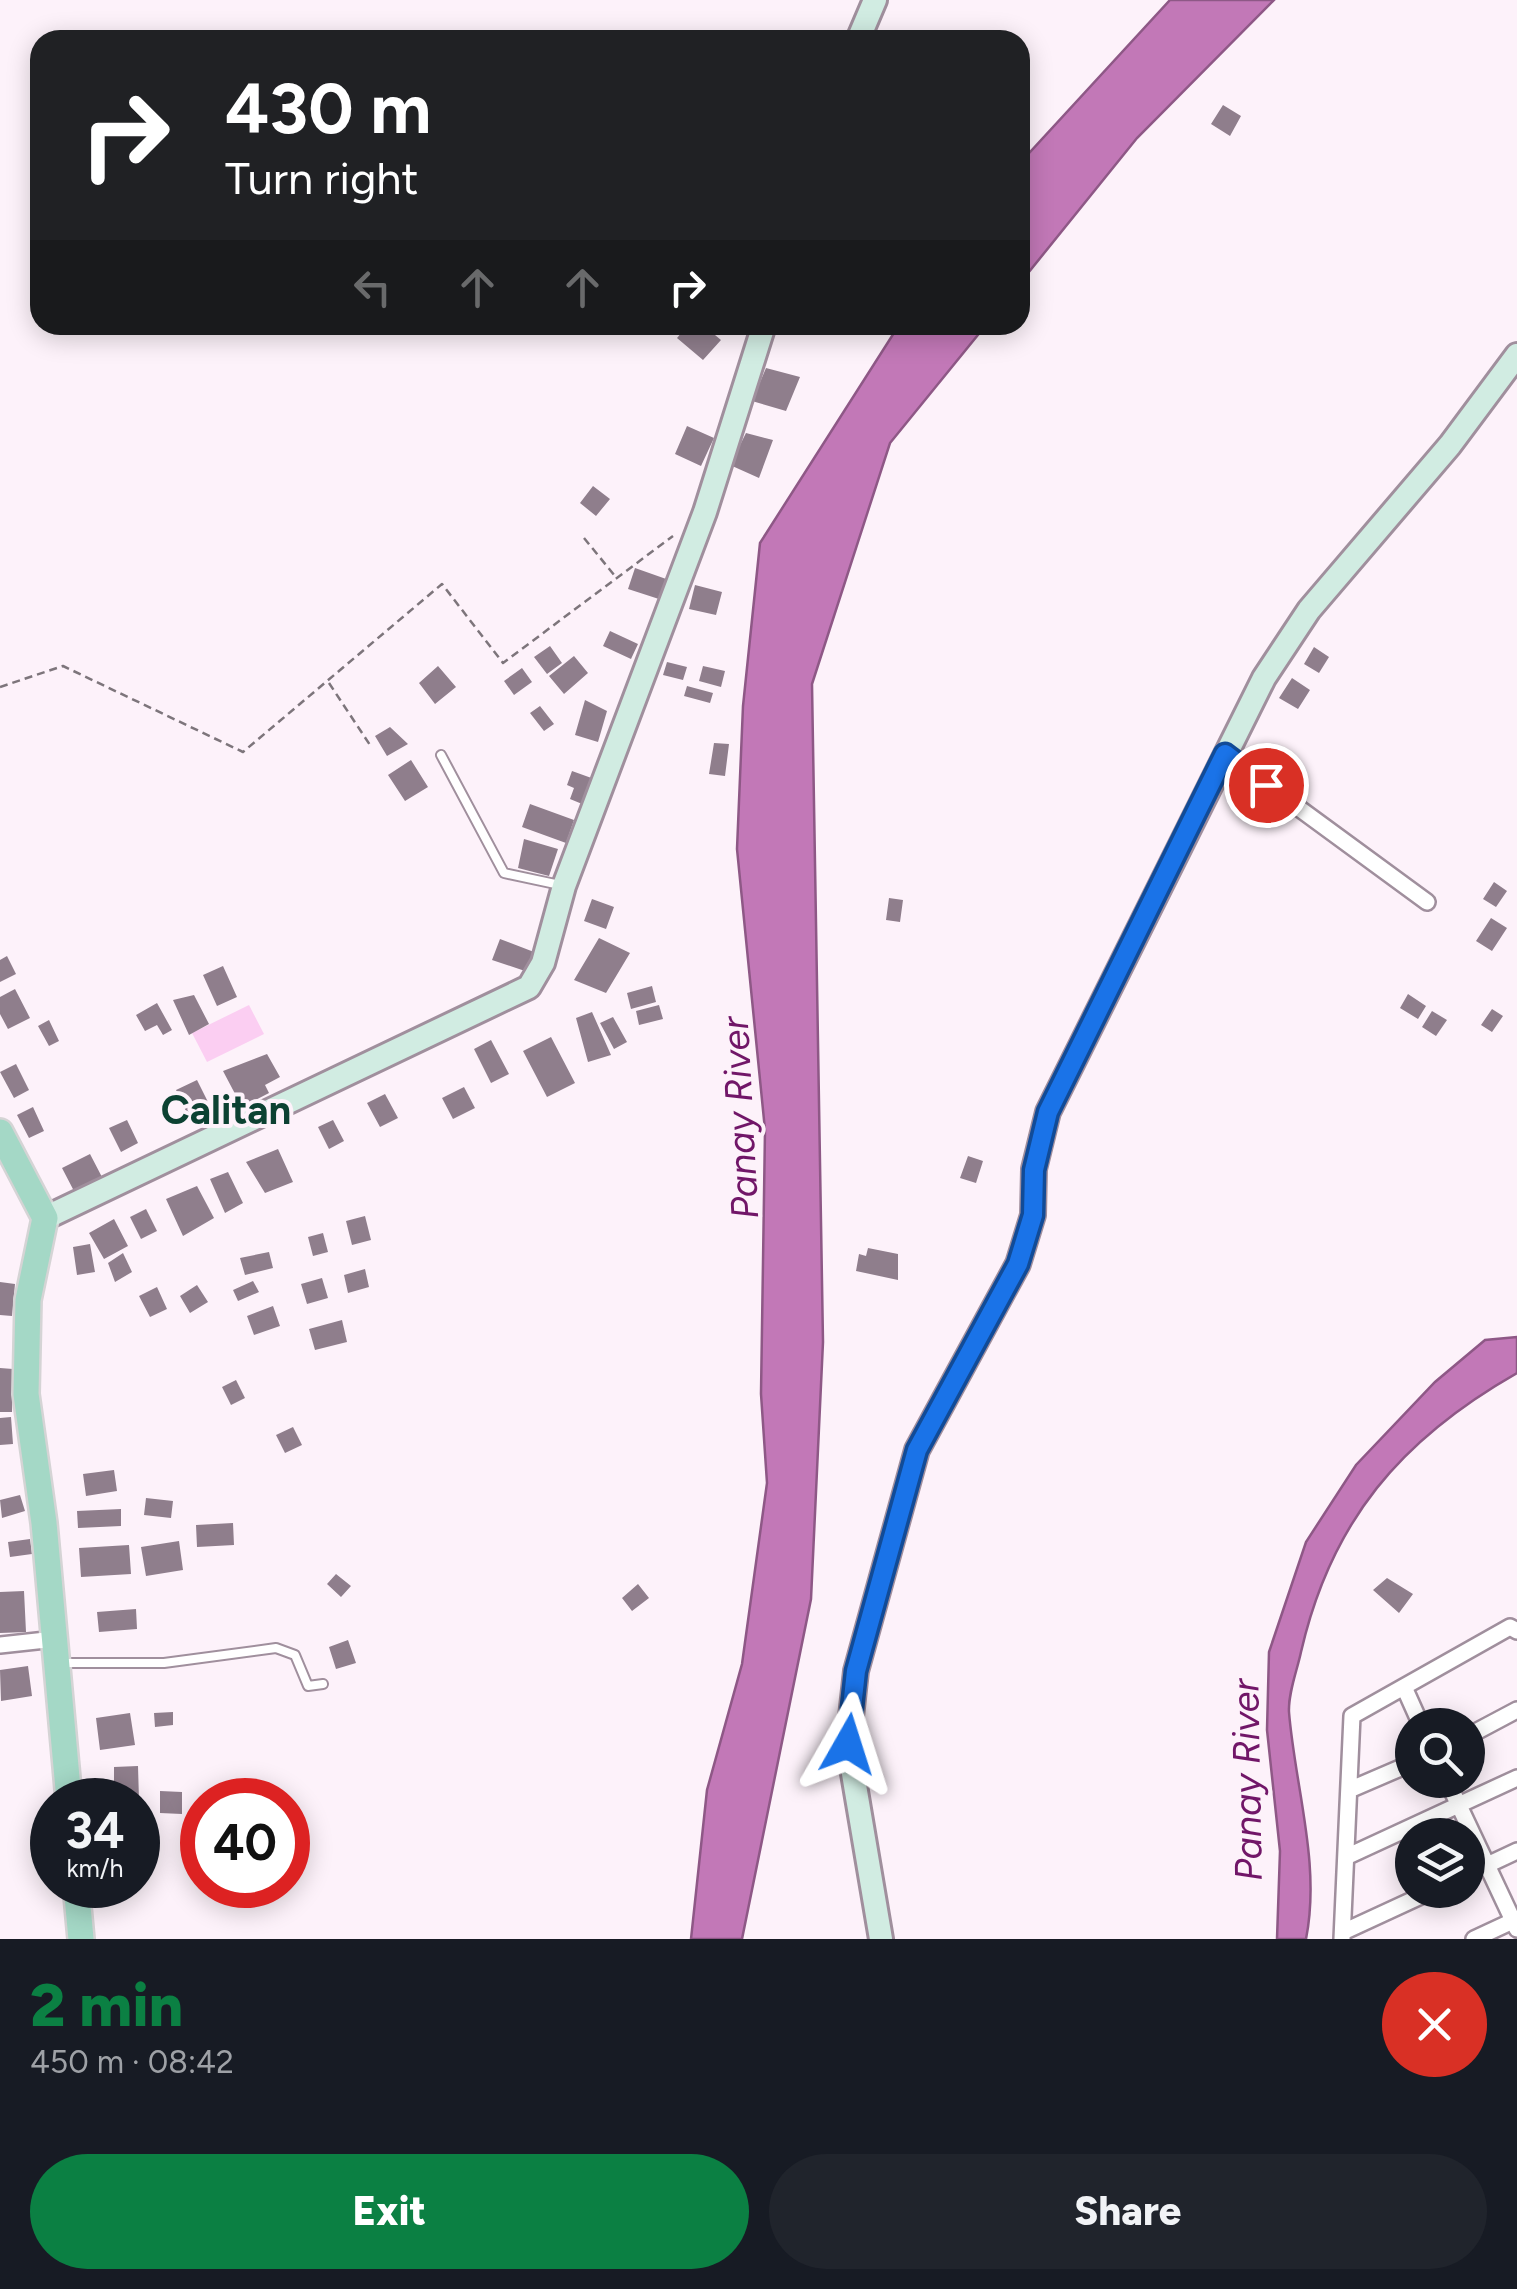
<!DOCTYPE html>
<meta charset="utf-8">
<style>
:root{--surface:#171b24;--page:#20242c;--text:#f1f3f6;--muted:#9ea1a6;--accent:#0b8043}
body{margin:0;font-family:Figtree,sans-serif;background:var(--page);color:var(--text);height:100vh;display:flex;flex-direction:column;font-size:38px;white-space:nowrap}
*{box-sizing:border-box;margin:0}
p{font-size:32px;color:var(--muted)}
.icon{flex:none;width:55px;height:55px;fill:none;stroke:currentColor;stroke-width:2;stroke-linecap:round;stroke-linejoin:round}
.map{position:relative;height:1939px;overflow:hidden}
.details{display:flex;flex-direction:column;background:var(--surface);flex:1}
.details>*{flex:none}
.hud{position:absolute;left:30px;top:30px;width:1000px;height:305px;border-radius:30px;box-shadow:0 5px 25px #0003;background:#202124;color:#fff;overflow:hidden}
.buttons{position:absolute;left:1395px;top:1708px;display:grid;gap:20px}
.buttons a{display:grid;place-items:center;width:90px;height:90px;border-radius:50%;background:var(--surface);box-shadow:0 5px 25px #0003;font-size:50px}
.speed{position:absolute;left:30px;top:1778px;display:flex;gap:20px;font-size:50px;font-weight:700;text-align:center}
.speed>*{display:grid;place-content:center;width:130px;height:130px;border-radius:50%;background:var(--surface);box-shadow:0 5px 25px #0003;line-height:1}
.speed small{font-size:25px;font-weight:400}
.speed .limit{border:15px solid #d22;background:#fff;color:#111}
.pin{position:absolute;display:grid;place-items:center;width:85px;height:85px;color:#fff;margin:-42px;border:5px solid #fff;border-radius:50%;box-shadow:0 2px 10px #0007}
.me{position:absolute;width:110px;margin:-55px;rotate:6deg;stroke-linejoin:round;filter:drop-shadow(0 0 8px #0008)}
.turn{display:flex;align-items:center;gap:35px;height:210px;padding:0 30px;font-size:45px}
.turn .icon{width:130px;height:130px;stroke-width:2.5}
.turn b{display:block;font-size:70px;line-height:85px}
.lanes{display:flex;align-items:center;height:95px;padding:0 30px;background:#0003;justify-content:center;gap:50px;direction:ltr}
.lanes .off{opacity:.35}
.round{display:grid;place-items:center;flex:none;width:105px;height:105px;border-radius:52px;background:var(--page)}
.head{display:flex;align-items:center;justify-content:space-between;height:170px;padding:0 30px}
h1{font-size:60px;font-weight:800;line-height:75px;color:var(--accent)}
.cta{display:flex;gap:20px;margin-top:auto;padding:20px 30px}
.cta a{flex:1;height:115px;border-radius:60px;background:var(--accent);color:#fff;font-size:40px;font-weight:800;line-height:115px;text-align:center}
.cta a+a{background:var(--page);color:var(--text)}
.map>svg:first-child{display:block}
.green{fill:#fbcef2}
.water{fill:#c278b7;stroke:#8e5886;stroke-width:2.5}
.building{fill:#8f7e8c}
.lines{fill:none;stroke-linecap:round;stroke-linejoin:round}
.lane-casing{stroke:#a08f9d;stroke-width:12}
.street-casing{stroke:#a08f9d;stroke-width:20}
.secondary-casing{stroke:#a08f9d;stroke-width:28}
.primary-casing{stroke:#d5d4d5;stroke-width:30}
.path{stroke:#7d757b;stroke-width:2.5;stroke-dasharray:8 5;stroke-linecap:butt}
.lane{stroke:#fff;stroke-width:8}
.street{stroke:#fff;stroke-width:15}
.secondary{stroke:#d1ece2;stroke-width:22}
.primary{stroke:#a4d8c6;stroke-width:25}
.route-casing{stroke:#114b97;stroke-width:25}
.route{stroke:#1a73e8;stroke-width:18}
.labels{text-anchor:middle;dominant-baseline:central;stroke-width:8;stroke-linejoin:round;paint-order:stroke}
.water-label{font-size:38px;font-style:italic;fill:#711668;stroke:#fdf2fa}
.quarter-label{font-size:40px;font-weight:bold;fill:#0c4132;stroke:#fdf2fa}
</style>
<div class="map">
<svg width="1517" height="1939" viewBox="0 0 1517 1939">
<rect width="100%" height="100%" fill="#fdf2fa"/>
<path class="green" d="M249 1005 264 1034 207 1062 192 1033Z"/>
<path class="water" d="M1170 0H1274L1137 138 1020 283V163Z
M899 325H986L890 443 812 684 823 1342 811 1599 742 1939H691L707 1790 742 1664 767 1483 761 1394 765 1130 737 849 743 706 760 543Z
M1517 1337V1373C1401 1439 1331 1521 1301 1652 1297 1671 1288 1693 1289 1712 1295 1787 1321 1864 1306 1939H1277L1280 1851 1267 1730 1269 1652 1306 1542 1356 1465 1435 1382 1485 1340Z"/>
<path class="building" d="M1223 105 1241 116 1230 136 1211 124Z
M688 325H703L721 340 703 360 677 338Z
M766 368 800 377 786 411 752 401Z
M687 426 714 438 701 466 675 454Z
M746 433 773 440 759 478 730 465Z
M593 486 610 499 596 516 580 503Z
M635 568 669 580 662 600 628 589Z
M695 585 722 592 716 615 689 609Z
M610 631 638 644 631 659 603 646Z
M550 646 562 663 547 674 534 657Z
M1314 647 1329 657 1319 673 1304 664Z
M574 656 588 673 564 694 549 676Z
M667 662 687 667 683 680 663 675Z
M438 666 456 687 435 704 419 683Z
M703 666 725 671 721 687 699 681Z
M522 668 532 682 514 695 504 681Z
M1292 678 1310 690 1298 709 1279 698Z
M687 686 713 693 710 703 684 696Z
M585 700 607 711 598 742 575 735Z
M540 706 554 724 544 731 530 713Z
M390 727 408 744 387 756 375 736Z
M714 743 729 744 725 776 709 774Z
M411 760 428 787 405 801 388 775Z
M572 771 597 780 587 806 570 799 574 788 567 785Z
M530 804 574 820 566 843 522 827Z
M524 839 558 849 549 876 518 868Z
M1494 882 1507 891 1496 907 1483 899Z
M889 898 903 900 900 922 886 920Z
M592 899 614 907 606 929 584 921Z
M1491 918 1507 928 1492 951 1476 941Z
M599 938 630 953 606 993 574 980Z
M500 939 534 952 528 972 492 960Z
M7 956 16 974 0 982V960Z
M223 966 237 997 217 1006 203 975Z
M652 986 656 1002 631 1009 627 993Z
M15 989 30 1018 8 1029 0 1014V997Z
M1408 994 1426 1006 1418 1019 1400 1008Z
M194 995 209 1024 189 1035 173 1000Z
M157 1003 172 1030 163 1035 157 1025 145 1031 136 1015Z
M659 1005 663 1019 639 1025 636 1011Z
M1492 1009 1503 1016 1492 1032 1481 1025Z
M1432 1011 1447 1020 1436 1036 1422 1027Z
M592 1012 611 1055 588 1062 576 1018Z
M613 1017 627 1042 614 1049 600 1023Z
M49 1020 59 1041 49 1046 38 1026Z
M551 1037 575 1083 547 1097 523 1051Z
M491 1040 509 1074 491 1083 474 1049Z
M267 1054 280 1077 265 1085 269 1093 242 1107 223 1071Z
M16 1064 29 1090 14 1098 0 1072Z
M197 1080 214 1114 192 1124 176 1090Z
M464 1087 475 1108 453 1119 442 1098Z
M385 1094 398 1118 380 1127 367 1103Z
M33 1107 44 1131 29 1138 17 1115Z
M127 1120 138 1143 121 1152 109 1128Z
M333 1120 344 1141 329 1149 318 1127Z
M278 1149 293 1182 265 1193 246 1162Z
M90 1154 103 1179 75 1193 62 1168Z
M968 1156 983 1161 976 1183 960 1178Z
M228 1172 243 1203 225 1213 210 1179Z
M197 1186 214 1218 183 1236 166 1199Z
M146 1209 157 1231 141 1239 130 1217Z
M365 1216 371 1240 352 1245 346 1221Z
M114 1219 128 1246 104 1259 89 1233Z
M323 1233 328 1252 313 1256 308 1237Z
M90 1244 95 1272 77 1275 73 1247Z
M868 1248 898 1254V1280L856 1271 859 1254 866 1256Z
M269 1252 273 1268 245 1275 240 1258Z
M123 1253 132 1272 115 1282 108 1263Z
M365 1269 369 1287 348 1293 344 1275Z
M322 1278 328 1298 307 1304 301 1284Z
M253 1281 259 1292 238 1301 233 1290Z
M0 1282 15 1284 12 1316 0 1315Z
M197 1285 208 1302 190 1313 180 1296Z
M157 1287 167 1309 150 1317 139 1296Z
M273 1306 280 1326 254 1335 247 1316Z
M342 1320 347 1342 315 1350 309 1329Z
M0 1368 13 1369 12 1412H0Z
M236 1380 245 1398 231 1405 222 1387Z
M11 1417 13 1444 0 1445V1418Z
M293 1427 302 1445 285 1453 276 1435Z
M114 1470 117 1491 86 1496 83 1474Z
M20 1495 25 1511 2 1518 0 1500Z
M146 1498 173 1501 171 1518 144 1515Z
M121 1509V1526L78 1528 77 1511Z
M233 1523 234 1545 197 1547 196 1525Z
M30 1539 32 1554 10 1557 8 1542Z
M179 1541 183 1570 146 1576 141 1547Z
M129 1545 131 1574 81 1577 79 1548Z
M336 1574 351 1586 341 1597 327 1584Z
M1387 1578 1413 1594 1399 1613 1373 1590Z
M638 1584 649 1598 632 1611 622 1598Z
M24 1591 26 1632 0 1633V1592Z
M136 1609 137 1629 99 1632 97 1612Z
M348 1640 356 1663 336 1669 329 1647Z
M28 1666 32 1696 1 1701 0 1670Z
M173 1712V1725L155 1727 154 1713Z
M130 1713 135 1745 100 1750 96 1718Z
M138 1766 139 1800H114V1767Z
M160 1791 182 1792V1814L160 1813Z"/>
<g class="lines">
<g class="lane-casing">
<path id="lane" d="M441 755 504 873 560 885
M62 1663H164L276 1648 295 1655 308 1686 323 1684"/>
</g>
<g class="street-casing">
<path id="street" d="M1225 754 1427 902
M0 1645 55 1639
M1404 1687 1421 1725
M1468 1736 1517 1710
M1447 1780 1517 1929
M1349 1790 1412 1763
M1346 1857 1517 1778
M1468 1874 1517 1851
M1343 1932 1434 1890
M1342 1939 1352 1716 1510 1627 1517 1631
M1474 1939 1517 1919"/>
</g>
<g class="secondary-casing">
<path id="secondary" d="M858 40 875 0
M45 1218 529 987 543 963 564 886 705 512 764 325
M881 1939 848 1744 856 1671 917 1450 1018 1264 1033 1215 1034 1169 1048 1112 1264 678 1309 610 1450 445 1517 355"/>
</g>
<g class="primary-casing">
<path id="primary" d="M0 1132 45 1218 28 1300 26 1394 44 1523 69 1800
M76 1885 81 1939"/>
</g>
<path class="path" d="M584 538 615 576
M329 683 370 745
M0 687 63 666 243 752 442 584 503 663 673 536"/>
<use href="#lane" class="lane"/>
<use href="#street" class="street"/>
<use href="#secondary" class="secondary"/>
<use href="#primary" class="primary"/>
</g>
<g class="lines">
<g class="route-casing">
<path id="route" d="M848 1744 856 1671 917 1450 1018 1264 1033 1215 1034 1170 1048 1112 1225 754 1266 785"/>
</g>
<use href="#route" class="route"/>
</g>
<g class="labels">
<g class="water-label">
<text transform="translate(740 1118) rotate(-93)">Panay River</text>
<text transform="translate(1247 1780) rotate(-91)">Panay River</text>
</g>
<g class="quarter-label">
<text x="226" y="1110">Calitan</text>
</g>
</g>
</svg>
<div class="buttons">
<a><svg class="icon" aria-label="search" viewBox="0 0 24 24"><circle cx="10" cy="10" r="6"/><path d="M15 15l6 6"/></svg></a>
<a><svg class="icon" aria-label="layers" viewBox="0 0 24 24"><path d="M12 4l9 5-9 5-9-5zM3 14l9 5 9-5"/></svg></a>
</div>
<div class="speed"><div>34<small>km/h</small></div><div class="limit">40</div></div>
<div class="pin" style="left:1266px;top:785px;background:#d93025"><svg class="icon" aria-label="arrive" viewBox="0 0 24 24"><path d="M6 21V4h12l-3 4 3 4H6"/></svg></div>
<svg class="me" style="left:848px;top:1744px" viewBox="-20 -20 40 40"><path d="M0-17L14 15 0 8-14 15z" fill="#1a73e8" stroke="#fff" stroke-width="4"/></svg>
<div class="hud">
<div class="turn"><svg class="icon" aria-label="right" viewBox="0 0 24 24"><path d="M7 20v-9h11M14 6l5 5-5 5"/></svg><div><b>430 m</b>Turn right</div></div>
<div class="lanes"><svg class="icon off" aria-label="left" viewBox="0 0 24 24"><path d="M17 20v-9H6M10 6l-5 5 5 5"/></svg><svg class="icon off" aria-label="ahead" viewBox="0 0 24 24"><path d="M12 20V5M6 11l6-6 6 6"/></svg><svg class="icon off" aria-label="ahead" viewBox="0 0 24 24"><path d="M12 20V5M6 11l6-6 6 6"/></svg><svg class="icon" aria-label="right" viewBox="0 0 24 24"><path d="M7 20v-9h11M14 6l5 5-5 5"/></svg></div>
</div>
</div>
<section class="details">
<div class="head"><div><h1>2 min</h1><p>450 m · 08:42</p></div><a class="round" style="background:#d93025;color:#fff"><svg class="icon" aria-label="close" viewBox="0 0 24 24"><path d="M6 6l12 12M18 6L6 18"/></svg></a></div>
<div class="cta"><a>Exit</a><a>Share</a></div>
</section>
